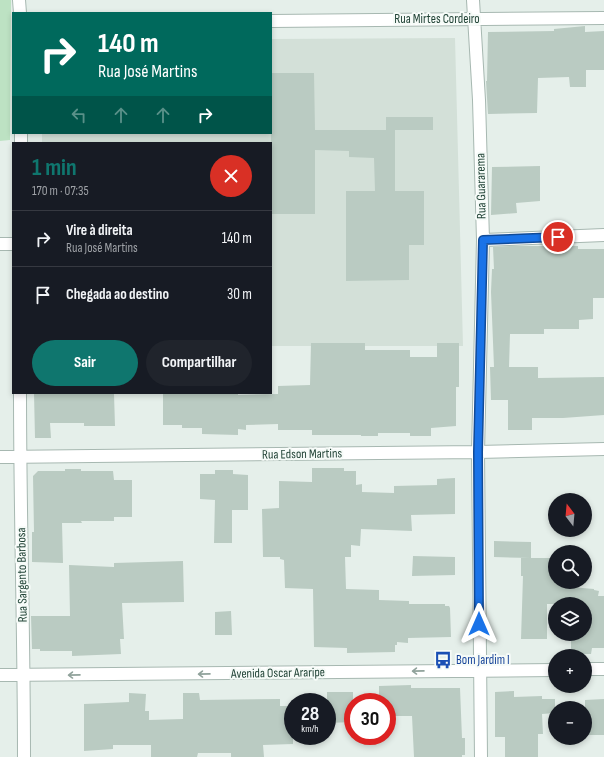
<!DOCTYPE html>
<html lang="pt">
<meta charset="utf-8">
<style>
:root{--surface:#171b24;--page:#20242c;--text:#f1f3f6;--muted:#9ea1a6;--line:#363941;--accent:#0f766e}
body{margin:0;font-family:"Sofia Sans Condensed",sans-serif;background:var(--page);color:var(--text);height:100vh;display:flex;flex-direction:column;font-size:15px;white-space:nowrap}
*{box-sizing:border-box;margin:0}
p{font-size:13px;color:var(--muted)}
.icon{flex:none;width:22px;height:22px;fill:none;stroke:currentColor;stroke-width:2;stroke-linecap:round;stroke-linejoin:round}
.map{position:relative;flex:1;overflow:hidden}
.sheet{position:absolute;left:12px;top:142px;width:260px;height:252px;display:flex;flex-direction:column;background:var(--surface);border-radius:0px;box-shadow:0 2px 6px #0003}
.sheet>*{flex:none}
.banner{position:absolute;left:12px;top:12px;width:260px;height:122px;border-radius:0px;box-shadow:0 2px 6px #0003;background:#00695c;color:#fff;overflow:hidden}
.needle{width:26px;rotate:344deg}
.fabs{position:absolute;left:548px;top:493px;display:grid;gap:8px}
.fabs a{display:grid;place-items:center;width:44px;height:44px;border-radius:50%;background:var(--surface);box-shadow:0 2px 6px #0003;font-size:20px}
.speed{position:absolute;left:284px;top:693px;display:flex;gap:8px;font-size:20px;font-weight:700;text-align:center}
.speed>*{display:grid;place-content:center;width:52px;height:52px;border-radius:50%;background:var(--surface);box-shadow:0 2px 6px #0003;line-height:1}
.speed small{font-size:10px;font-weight:400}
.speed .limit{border:6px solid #d22;background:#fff;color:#111}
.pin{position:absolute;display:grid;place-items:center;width:34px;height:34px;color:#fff;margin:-17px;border:2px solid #fff;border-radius:50%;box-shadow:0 1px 4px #0007}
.me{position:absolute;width:44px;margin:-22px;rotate:0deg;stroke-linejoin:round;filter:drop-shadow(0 0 3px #0008)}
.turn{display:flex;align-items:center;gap:14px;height:84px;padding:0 20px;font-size:18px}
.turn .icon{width:52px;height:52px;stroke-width:2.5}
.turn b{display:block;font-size:28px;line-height:34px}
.lanes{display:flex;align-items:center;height:38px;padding:0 20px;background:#0003;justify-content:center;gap:20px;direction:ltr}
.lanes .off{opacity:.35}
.round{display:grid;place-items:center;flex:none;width:42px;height:42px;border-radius:21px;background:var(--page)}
.overview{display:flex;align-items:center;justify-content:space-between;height:68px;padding:0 20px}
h1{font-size:24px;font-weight:700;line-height:30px;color:var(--accent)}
.cta{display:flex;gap:8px;margin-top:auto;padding:8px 20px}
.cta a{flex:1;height:46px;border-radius:24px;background:var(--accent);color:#fff;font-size:16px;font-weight:700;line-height:46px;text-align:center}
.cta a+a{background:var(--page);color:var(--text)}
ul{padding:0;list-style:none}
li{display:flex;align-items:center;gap:12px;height:56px;padding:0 20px;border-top:1px solid var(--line)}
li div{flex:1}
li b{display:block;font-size:15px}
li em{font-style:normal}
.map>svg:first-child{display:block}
.built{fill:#d3e0d8}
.green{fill:#bde2c3}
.building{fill:#bacbc2}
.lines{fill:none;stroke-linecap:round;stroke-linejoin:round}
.minor-casing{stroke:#a7b8b1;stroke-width:14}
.minor{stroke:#fff;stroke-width:12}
.oneway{stroke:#90a29b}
.route-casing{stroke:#114b97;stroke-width:10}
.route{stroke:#1a73e8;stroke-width:7}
.labels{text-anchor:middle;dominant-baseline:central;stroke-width:4;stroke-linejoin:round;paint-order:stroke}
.street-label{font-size:13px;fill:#224437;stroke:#f6fbf8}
.transit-label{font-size:13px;fill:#164399;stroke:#f6fbf8;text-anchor:start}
</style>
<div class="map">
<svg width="604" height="757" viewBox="0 0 604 757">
<rect width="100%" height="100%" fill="#e5efea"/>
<path class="built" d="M455 38 463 346H271V143H42V133H271V39Z"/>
<path class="green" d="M0 0H11L10 140 0 141Z"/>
<path class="building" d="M585 26V32L604 31V70H586V87H570L569 77 538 78 537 113 488 114 486 81H487L488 32 554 31V29Z
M271 73H314L315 130H386V117H433V130H395V191H424V245H409V280L346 281V191H375L374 158 349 157V151L315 150V214H271Z
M540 166V201L516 203 517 213 491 215 492 167Z
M510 246H578V249H604V298H593V319L579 320V329H544V334H510L509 367H538V378L604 377V415L563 418H532V430H508V400H491L490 367H494L491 292 492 269H494L493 247Z
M311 343H365V350H410V357H437V343H459V387H456V426L431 428V436H410V433H378V436H361V435H312V430H278V424L246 425V430L238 429V435L202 434V428H182V425H163V393H238V395L278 394V386L310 385Z
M34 393 114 394 115 426H84V423H50L51 438H35Z
M312 468H344V471H356V485L362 484V492L394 493V486L437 485V479L455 478V514L411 515 412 531 361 529 360 546 351 545V557H345L346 589 379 590V600L409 601V604H445V606H449L450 608 451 637 408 638V643L397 642V645H395V652L347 653V648L314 647 313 589 285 588 284 560 280 559V557H263L262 509 279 508V481L312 482Z
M65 469H81V471H113L114 480H132V517H114V521H81L82 523H62L63 563 32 562V532H34L33 476 38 471H65Z
M215 470H233V474L248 475V510H232V543H214L215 500 200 499V474H215Z
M494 541 531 542V558L494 557Z
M413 556 455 557V575L412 576Z
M521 558H555V582H571V587L594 589V590L599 591 598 596H604V648H592L591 654H571V634H585V604H547V639H521L523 576H521Z
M183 561 184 602 122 603 124 639H120L121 654 72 656V651H40V649H32L31 616H70L69 565 114 567V563Z
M231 611 232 635H215V612Z
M411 685V688H460L462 738H465V755H462V757H414L412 716H387V702H379V686Z
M514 691V697L542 696V699H555V713L542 714 543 734H538V757H505V737H495V692Z
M327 692H353V722L327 723Z
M129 693 146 694 145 711H149V720L183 719V693H199L200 700 280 699V706H293V744L263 745 264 757H231V753H198L197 757H151V745H113V749L84 751V704L129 702Z
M604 699V735H585V700Z"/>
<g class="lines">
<g class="minor-casing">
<path id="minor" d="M19 0 20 13
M473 0 479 100 483 240 478 452 481 757
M271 21 604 18
M21 133V143
M483 240 604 235
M0 244H13
M20 393C20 514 24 636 24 757
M0 457 478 452 604 449
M585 669H604
M0 675 555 670"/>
</g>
<use href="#minor" class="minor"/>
</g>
<defs><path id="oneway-shaft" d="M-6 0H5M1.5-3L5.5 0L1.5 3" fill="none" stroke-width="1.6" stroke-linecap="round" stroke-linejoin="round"/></defs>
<g class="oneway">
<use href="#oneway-shaft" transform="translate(418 671) rotate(179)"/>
<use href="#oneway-shaft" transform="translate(204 674) rotate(179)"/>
<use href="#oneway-shaft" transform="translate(74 675) rotate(179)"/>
</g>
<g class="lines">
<g class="route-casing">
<path id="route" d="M479 624 478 452 483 240 558 237"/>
</g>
<use href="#route" class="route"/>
</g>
<defs>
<g id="bus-bare" transform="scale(1.38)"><path d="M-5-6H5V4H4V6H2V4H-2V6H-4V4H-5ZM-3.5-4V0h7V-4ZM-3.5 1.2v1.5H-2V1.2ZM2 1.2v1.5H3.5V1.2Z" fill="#1a4fb4" stroke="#f6fbf8" stroke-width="2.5" paint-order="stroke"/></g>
</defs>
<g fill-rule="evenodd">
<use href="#bus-bare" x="443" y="660"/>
</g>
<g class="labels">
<g class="street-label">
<text x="437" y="19">Rua Mirtes Cordeiro</text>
<text transform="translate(481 186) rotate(-91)">Rua Guararema</text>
<text transform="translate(302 454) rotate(-1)">Rua Edson Martins</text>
<text transform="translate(22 575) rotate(-91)">Rua Sargento Barbosa</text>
<text transform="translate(278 673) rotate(-1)">Avenida Oscar Araripe</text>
</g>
<g class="transit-label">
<text x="456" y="660">Bom Jardim I</text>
</g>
</g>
</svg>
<div class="fabs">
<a><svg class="needle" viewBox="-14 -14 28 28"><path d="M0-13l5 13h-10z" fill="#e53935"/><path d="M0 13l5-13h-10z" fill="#9ea1a6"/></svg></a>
<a><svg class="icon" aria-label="search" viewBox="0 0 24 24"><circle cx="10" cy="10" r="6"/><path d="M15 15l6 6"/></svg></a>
<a><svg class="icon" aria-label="layers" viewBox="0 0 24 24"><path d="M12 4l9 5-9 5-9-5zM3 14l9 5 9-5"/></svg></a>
<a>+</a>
<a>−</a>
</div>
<div class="speed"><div>28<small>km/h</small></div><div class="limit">30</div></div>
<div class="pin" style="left:558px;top:237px;background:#d93025"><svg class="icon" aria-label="arrive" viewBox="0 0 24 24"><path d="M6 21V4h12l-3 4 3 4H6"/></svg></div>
<svg class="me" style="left:479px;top:624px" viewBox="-20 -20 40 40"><path d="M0-17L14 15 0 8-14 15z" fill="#1a73e8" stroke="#fff" stroke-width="4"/></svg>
<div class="banner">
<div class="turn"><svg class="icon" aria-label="right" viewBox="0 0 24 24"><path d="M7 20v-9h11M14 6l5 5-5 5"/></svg><div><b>140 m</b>Rua José Martins</div></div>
<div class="lanes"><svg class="icon off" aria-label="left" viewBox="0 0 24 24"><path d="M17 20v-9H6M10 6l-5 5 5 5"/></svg><svg class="icon off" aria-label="ahead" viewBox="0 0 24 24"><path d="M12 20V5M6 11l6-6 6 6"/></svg><svg class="icon off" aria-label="ahead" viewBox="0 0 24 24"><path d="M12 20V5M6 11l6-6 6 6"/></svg><svg class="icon" aria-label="right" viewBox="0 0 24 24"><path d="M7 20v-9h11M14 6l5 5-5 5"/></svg></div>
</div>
<section class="sheet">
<div class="overview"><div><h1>1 min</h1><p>170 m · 07:35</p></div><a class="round" style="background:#d93025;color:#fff"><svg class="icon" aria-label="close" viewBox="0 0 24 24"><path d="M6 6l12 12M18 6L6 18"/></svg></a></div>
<ul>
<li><svg class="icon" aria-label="right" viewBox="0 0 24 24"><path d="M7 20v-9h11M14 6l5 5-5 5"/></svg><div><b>Vire à direita</b><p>Rua José Martins</p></div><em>140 m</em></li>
<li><svg class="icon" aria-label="arrive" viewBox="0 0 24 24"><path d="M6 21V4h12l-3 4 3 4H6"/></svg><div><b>Chegada ao destino</b></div><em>30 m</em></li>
</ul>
<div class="cta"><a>Sair</a><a>Compartilhar</a></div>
</section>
</div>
